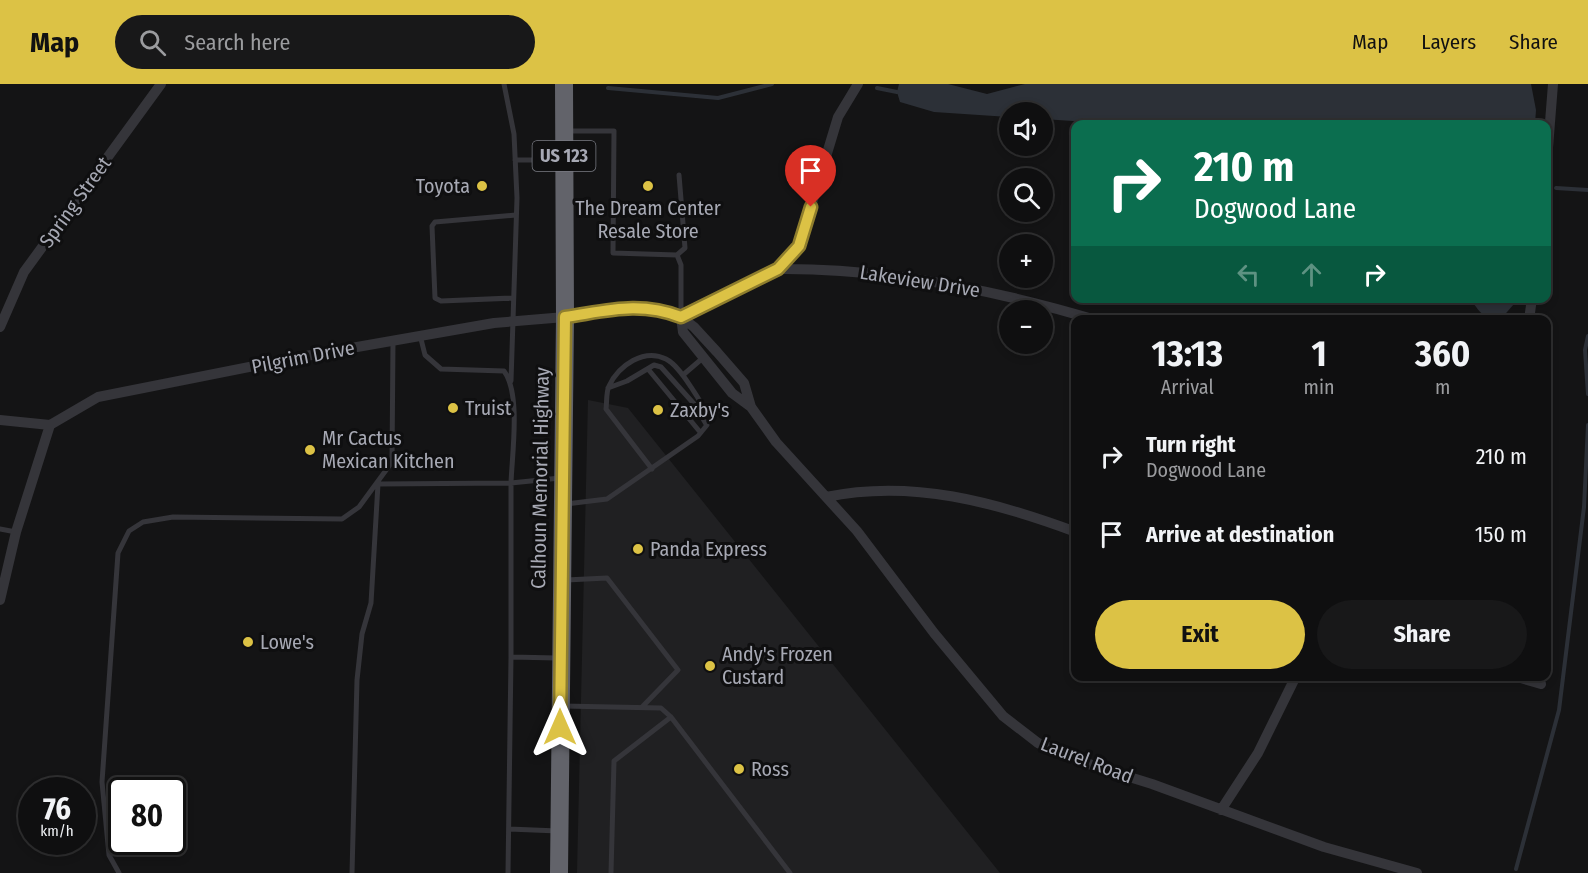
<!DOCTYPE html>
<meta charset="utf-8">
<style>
:root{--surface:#0f0f10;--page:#181819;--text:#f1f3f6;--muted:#9b9c9f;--line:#2f2f30;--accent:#dcc245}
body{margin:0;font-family:"Fira Sans Condensed",sans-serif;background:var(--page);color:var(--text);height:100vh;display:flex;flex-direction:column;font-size:22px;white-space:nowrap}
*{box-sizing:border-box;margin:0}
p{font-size:20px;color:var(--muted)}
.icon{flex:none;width:33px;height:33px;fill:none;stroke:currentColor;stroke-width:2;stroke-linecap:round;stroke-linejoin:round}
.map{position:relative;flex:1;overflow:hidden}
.details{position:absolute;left:1071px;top:231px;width:480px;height:366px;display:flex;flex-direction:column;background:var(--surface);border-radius:12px;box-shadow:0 3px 9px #0003,0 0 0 2px var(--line)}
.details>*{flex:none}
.guide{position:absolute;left:1071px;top:36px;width:480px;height:183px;border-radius:12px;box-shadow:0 3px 9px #0003,0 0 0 2px var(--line);background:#0b6e4f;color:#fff;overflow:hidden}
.buttons{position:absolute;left:999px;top:18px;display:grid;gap:12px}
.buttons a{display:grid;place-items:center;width:54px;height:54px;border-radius:50%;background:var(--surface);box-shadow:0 3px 9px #0003,0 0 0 2px var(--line);font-size:30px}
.speed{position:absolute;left:18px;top:693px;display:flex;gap:12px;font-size:30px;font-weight:700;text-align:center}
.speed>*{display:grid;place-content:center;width:78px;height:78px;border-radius:50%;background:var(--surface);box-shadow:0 3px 9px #0003,0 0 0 2px var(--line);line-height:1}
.speed small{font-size:15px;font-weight:400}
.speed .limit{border:3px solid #111;border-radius:9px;background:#fff;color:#111}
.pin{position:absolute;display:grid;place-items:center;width:51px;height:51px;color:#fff;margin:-62px -26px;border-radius:50% 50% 50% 0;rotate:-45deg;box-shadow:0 0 6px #0007}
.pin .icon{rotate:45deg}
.me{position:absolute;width:66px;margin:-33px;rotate:0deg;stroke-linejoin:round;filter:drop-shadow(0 0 4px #0008)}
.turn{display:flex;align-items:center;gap:21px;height:126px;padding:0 24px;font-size:27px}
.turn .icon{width:78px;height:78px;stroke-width:2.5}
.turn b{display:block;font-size:42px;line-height:51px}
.lanes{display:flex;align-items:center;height:57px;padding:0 24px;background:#0003;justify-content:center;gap:30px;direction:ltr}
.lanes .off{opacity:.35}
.eta{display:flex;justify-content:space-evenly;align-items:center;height:102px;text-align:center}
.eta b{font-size:36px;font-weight:700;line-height:42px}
.action{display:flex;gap:12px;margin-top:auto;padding:12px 24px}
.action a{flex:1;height:69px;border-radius:36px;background:var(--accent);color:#111;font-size:24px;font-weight:700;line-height:69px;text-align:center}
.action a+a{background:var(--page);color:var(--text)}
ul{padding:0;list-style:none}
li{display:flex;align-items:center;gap:18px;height:78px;padding:0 24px}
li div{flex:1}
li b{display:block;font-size:22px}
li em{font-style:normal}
header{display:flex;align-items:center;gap:36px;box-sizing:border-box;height:84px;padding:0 30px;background:var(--accent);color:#111}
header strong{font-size:28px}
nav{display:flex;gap:33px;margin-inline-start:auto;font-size:21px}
.search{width:420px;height:54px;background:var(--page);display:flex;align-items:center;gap:15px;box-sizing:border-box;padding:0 21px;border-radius:33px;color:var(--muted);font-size:22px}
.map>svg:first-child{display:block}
.built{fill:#202022}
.water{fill:#2c3037}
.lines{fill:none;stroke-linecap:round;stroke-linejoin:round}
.stream{stroke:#2c3037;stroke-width:4}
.lane{stroke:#35353a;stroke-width:5}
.street{stroke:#35353a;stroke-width:10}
.highway{stroke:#62636a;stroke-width:18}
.route-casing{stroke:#8f7e2d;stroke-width:15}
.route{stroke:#dcc245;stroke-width:10}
.poi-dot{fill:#dcc245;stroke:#0f0f10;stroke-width:2}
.labels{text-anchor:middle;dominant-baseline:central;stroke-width:6;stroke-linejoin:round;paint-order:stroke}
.shield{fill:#0f0f10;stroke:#797b83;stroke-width:1.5}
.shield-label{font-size:18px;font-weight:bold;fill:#a7a9b4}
.poi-label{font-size:20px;fill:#a7a9b4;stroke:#0f0f10;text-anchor:start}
.street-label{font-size:20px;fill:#a7a9b4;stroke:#0f0f10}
</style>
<header>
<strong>Map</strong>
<div class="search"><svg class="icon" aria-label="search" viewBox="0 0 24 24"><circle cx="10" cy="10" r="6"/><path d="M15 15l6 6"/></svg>Search here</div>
<nav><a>Map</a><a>Layers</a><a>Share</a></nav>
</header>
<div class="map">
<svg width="1588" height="789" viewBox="0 0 1588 789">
<rect width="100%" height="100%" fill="#141415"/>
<path class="built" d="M588 316 628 324 1000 789H577Z"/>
<path class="water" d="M899 0H948L987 10 1025 0H1531L1536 26 1535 40H1117L1043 35 1042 28H1010L1009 33 934 28 900 18 897 8Z
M1471 215H1515L1514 220 1500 236C1485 236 1478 227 1471 215Z"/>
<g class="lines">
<path class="stream" d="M608 4 718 14 772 0
M877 4 897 8
M1556 104 1588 106
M1588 252 1585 266 1588 310
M1516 785 1559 626 1584 423 1588 341"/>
<path class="lane" d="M504 0 514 50 517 114 511 297
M569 47H614L613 169 677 171 681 181V232
M515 76H563
M677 171 685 164 679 91
M513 214 441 217 435 214 432 142 435 138 516 131
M420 251 425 271 441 285 504 287C521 310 512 370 511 399L560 394
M648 285 700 348
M683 291 704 273
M608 304 627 297 654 281 661 283 695 321 706 340
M566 420 607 415 698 352 707 341C706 324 700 317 691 303 685 294 676 280 666 275 644 264 619 281 609 302 606 308 607 318 606 325L652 385
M0 445 16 448
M566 496 607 494 678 586 643 622
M563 622 661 624 671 633 614 677 611 789
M671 633 790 789
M509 745 558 747
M119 789 109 771 102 698 118 469 129 447 143 438 173 433 342 435 359 423 392 378 393 257
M352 789 357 596 362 550 371 519 378 400 511 399V573
M508 789 511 573 557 574"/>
<path class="street" d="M1546 89 1553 0
M778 185C886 184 992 205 1096 236
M681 233 778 185 799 162 838 33 858 0
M681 233 683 248 732 309 751 323
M1529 236 1532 214
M0 243 24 188 161 0
M0 336 50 341
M50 341 98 313 300 273 494 239 565 233 631 223 657 224 681 233 694 243 717 268 744 299 751 323 776 358 857 447 934 549 1003 632 1038 659 1094 682 1152 700 1324 763 1417 789
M826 413C912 395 995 418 1076 448
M0 516 16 448 50 341
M1514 592 1541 600
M1221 726 1258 669 1296 592"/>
<path class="highway" d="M559 789 565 233 564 0"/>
</g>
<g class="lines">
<g class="route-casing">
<path id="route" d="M560 643 565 233C607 227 639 217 681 233L778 185 799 162 811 123"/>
</g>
<use href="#route" class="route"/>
</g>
<g class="poi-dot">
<circle cx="482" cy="102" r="6"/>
<circle cx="648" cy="102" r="6"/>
<circle cx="453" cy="324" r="6"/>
<circle cx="658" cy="326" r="6"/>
<circle cx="310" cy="366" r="6"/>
<circle cx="638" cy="465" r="6"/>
<circle cx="248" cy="558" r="6"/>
<circle cx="710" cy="582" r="6"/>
<circle cx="739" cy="685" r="6"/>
</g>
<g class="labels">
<rect class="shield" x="532.5" y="57" width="63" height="30" rx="4.5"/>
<g class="shield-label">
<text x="564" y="72">US 123</text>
</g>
<g class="poi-label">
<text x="470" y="102" text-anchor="end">Toyota</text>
<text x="648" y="124" text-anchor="middle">The Dream Center<tspan x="648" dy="23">Resale Store</tspan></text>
<text x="465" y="324">Truist</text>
<text x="670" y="326">Zaxby's</text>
<text x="322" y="354">Mr Cactus<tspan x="322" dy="23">Mexican Kitchen</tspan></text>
<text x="650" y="465">Panda Express</text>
<text x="260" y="558">Lowe's</text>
<text x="722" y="570">Andy's Frozen<tspan x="722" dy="23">Custard</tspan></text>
<text x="751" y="685">Ross</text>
</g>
<g class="street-label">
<text transform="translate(75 118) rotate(-54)">Spring Street</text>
<text transform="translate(920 197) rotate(9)">Lakeview Drive</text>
<text transform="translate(303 273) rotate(-11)">Pilgrim Drive</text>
<text transform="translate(540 394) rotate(-89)">Calhoun Memorial Highway</text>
<text transform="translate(1087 676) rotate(21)">Laurel Road</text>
</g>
</g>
</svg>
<div class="buttons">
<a><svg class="icon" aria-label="sound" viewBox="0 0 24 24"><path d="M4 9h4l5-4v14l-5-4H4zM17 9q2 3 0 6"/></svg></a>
<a><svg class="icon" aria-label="search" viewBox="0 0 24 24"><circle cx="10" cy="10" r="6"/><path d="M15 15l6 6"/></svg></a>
<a>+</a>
<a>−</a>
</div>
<div class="speed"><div>76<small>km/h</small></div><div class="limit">80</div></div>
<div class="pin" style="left:811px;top:123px;background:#d93025"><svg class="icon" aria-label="arrive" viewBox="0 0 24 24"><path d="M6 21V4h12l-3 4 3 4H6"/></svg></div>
<svg class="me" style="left:560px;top:643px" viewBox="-20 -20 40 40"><path d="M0-17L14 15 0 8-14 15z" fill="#dcc245" stroke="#fff" stroke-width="4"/></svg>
<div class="guide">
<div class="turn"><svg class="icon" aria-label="right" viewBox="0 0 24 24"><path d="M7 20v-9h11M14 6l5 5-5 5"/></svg><div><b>210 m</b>Dogwood Lane</div></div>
<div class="lanes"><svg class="icon off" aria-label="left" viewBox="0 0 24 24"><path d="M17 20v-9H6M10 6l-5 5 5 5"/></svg><svg class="icon off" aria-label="ahead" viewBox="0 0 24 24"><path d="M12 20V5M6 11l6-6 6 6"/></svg><svg class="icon" aria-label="right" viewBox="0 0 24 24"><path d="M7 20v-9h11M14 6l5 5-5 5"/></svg></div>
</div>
<section class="details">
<div class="eta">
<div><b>13:13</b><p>Arrival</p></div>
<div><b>1</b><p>min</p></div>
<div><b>360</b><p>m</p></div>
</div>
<ul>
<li><svg class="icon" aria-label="right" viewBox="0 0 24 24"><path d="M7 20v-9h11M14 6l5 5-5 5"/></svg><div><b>Turn right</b><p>Dogwood Lane</p></div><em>210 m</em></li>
<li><svg class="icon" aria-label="arrive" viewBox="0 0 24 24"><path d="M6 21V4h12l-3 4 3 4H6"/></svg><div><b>Arrive at destination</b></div><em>150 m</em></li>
</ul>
<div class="action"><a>Exit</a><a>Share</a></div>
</section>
</div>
